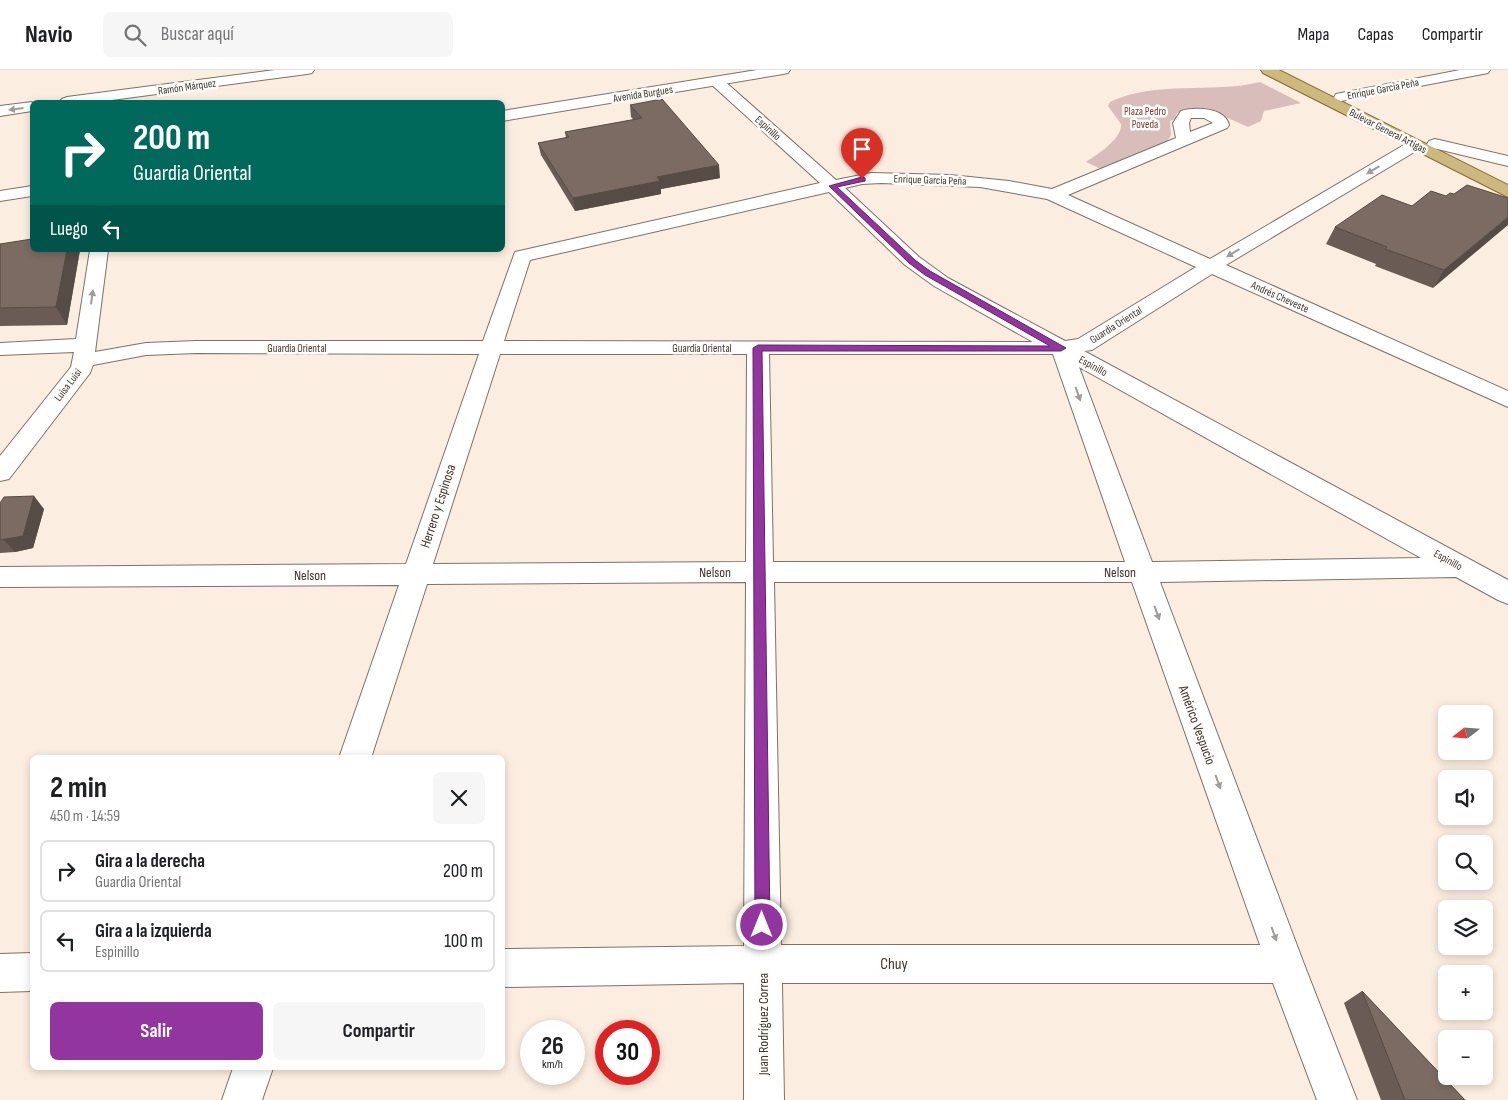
<!DOCTYPE html>
<html lang="es">
<meta charset="utf-8">
<style>
:root{--surface:#fff;--page:#f6f6f6;--text:#202124;--muted:#757577;--line:#e0e0e0;--accent:#93359e}
body{margin:0;font-family:"Sofia Sans Condensed",sans-serif;background:var(--page);color:var(--text);height:100vh;display:flex;flex-direction:column;font-size:19px;white-space:nowrap}
*{box-sizing:border-box;margin:0}
p{font-size:16px;color:var(--muted)}
.icon{flex:none;width:28px;height:28px;fill:none;stroke:currentColor;stroke-width:2;stroke-linecap:round;stroke-linejoin:round}
.map{position:relative;flex:1;overflow:hidden}
.drawer{position:absolute;left:30px;top:685px;width:475px;height:315px;display:flex;flex-direction:column;background:var(--surface);border-radius:8px;box-shadow:0 2px 8px #0003}
.drawer>*{flex:none}
.guide{position:absolute;left:30px;top:30px;width:475px;height:152px;border-radius:8px;box-shadow:0 2px 8px #0003;background:#00695c;color:#fff;overflow:hidden}
.needle{width:32px;rotate:253deg}
.controls{position:absolute;left:1438px;top:635px;display:grid;gap:10px}
.controls a{display:grid;place-items:center;width:55px;height:55px;border-radius:8px;background:var(--surface);box-shadow:0 2px 8px #0003;font-size:25px}
.speed{position:absolute;left:520px;top:950px;display:flex;gap:10px;font-size:25px;font-weight:700;text-align:center}
.speed>*{display:grid;place-content:center;width:65px;height:65px;border-radius:50%;background:var(--surface);box-shadow:0 2px 8px #0003;line-height:1}
.speed small{font-size:12px;font-weight:400}
.speed .limit{border:8px solid #d22;background:#fff;color:#111}
.pin{position:absolute;display:grid;place-items:center;width:42px;height:42px;color:#fff;margin:-51px -21px;border-radius:50% 50% 50% 0;rotate:-45deg;box-shadow:0 0 5px #0007}
.pin .icon{rotate:45deg}
.me{position:absolute;width:55px;margin:-28px;rotate:0deg;stroke-linejoin:round;filter:drop-shadow(0 0 4px #0008)}
.turn{display:flex;align-items:center;gap:18px;height:105px;padding:0 20px;font-size:22px}
.turn .icon{width:65px;height:65px;stroke-width:2.5}
.turn b{display:block;font-size:35px;line-height:42px}
.then{display:flex;align-items:center;height:48px;padding:0 20px;background:#0003;gap:10px;font-size:19px}
.round{display:grid;place-items:center;flex:none;width:52px;height:52px;border-radius:8px;background:var(--page)}
.summary{display:flex;align-items:center;justify-content:space-between;height:85px;padding:0 20px}
h1{font-size:30px;font-weight:700;line-height:38px}
.action{display:flex;gap:10px;margin-top:auto;padding:10px 20px}
.action a{flex:1;height:58px;border-radius:8px;background:var(--accent);color:#fff;font-size:20px;font-weight:700;line-height:58px;text-align:center}
.action a+a{background:var(--page);color:var(--text)}
ul{padding:0;list-style:none}
li{display:flex;align-items:center;gap:15px;height:62px;margin:0 10px 8px;padding:0 10px;border:2px solid var(--line);border-radius:8px}
li div{flex:1}
li b{display:block;font-size:19px}
li em{font-style:normal}
header{display:flex;align-items:center;gap:30px;box-sizing:border-box;height:70px;padding:0 25px;background:var(--surface);border-bottom:1px solid var(--line)}
header strong{font-size:24px}
nav{display:flex;gap:28px;margin-inline-start:auto;font-size:18px}
.search{width:350px;height:45px;background:var(--page);display:flex;align-items:center;gap:12px;box-sizing:border-box;padding:0 18px;border-radius:8px;color:var(--muted);font-size:19px}
.map>svg:first-child{display:block}
.green{fill:#d9bdba}
.lines{fill:none;stroke-linecap:round;stroke-linejoin:round}
.street-casing{stroke:#7e7266;stroke-width:2}
.secondary-casing{stroke:#7e7266;stroke-width:2}
.primary-casing{stroke:#846c2a;stroke-width:2}
.street{fill:#fff;fill-rule:evenodd}
.secondary{fill:#fff;fill-rule:evenodd}
.primary{fill:#cdb87d;fill-rule:evenodd}
.wall{fill:#6a5c55}
.shaded-wall{fill:#564b45}
.building{fill:#7b6b63;stroke:#564b45}
.oneway{fill:#9e9b98}
.route{fill:#93359e;stroke:#602267}
.labels{text-anchor:middle;dominant-baseline:central;stroke-width:5;stroke-linejoin:round;paint-order:stroke}
.far-street-label{font-size:11px;fill:#3d3732;stroke:#fffcf9}
.far-park-label{font-size:11px;fill:#73413c;stroke:#fffcf9}
.street-label{font-size:14px;fill:#3d3732;stroke:#fffcf9}
.near-street-label{font-size:16px;fill:#3d3732;stroke:#fffcf9}
</style>
<header>
<strong>Navio</strong>
<div class="search"><svg class="icon" aria-label="search" viewBox="0 0 24 24"><circle cx="10" cy="10" r="6"/><path d="M15 15l6 6"/></svg>Buscar aquí</div>
<nav><a>Mapa</a><a>Capas</a><a>Compartir</a></nav>
</header>
<div class="map">
<svg width="1508" height="1030" viewBox="0 0 1508 1030">
<rect width="100%" height="100%" fill="#fbeddf"/>
<path class="green" d="M1260 12 1301 33 1264 41 1261 51 1248 57 1219 44 1187 40 1177 43 1175 49 1170 51 1171 65 1167 72 1101 99 1086 92C1097 85 1123 68 1121 54L1108 36 1110 32C1156 10 1211 24 1260 12Z"/>
<g class="lines">
<g class="street-casing">
<path id="street" d="M275 0H314L312 3 307 4 97 32H59L62 29 67 27Z
M1460 0H1490L1488 3 1483 4 1341 31 1336 30 1334 27 1336 24 1341 23Z
M717 8 722 9 836 110 871 103 950 105 1009 111 1052 119 1176 68 1173 53 1181 41C1194 37 1225 37 1229 55L1227 58 1068 125 1210 189 1409 72H1421L1423 75 1421 78 1226 195 1508 321V337L1212 204 1092 280 1084 281 1508 510V534L1498 530 1456 507 1160 512 1304 894 1357 1030H1317L1273 913H782L784 1030H744V913L502 917V879L744 876 746 512 427 514 371 688H339L399 515 0 517V497L406 494 479 284 196 283 146 285 93 295 90 303 9 409 0 411V386L71 297 74 282 0 285V273L76 269 90 180H108L95 282 146 273 196 271H483L515 182 820 113 712 15 710 12 712 9ZM1191 48H1204L1213 53 1190 62 1189 53ZM881 113 980 117 1047 129 1196 197 1078 269 1065 271 948 208 919 187 845 118 862 114ZM829 122 905 195 934 216 1033 272 504 271 530 190ZM500 284H747L746 492 433 494ZM769 284H1053L1125 492H773ZM1079 297 1421 488 1152 492ZM774 512H1132L1260 875H781Z
M32 32V41L0 46V36Z
M1435 69 1508 86V96L1429 77 1427 74 1429 71Z
M32 883V921L0 922V884Z
M233 998H273L262 1030H222Z"/>
</g>
<g class="secondary-casing">
<path id="secondary" d="M757 0H790L788 3 783 4 502 51V41Z
M32 116V126L0 131V121Z"/>
</g>
<g class="primary-casing">
<path id="primary" d="M1261 0H1279L1508 115V127L1263 3Z"/>
</g>
<use href="#street" class="street"/>
<use href="#secondary" class="secondary"/>
<use href="#primary" class="primary"/>
</g>
<path class="wall" d="M630 35 720 108 661 119V124L575 141 541 85 538 73 566 68 565 62 634 50 631 47Z
M1454 124 1508 128 1433 218 1375 196 1376 194 1326 174 1335 157Z
M0 174 32 180H80L67 255 0 256Z
M0 433 44 439 33 478 15 482 0 483Z
M1362 921 1465 1030H1381L1344 933Z"/>
<path class="shaded-wall" d="M719 95 720 108 661 119V124L575 141 573 128 657 107Z
M1508 147V155L1433 218 1444 200Z
M67 180H80L67 255 56 237Z
M34 426 44 439 33 478 15 482 4 470Z"/>
<path class="building" d="M662 29 719 95 657 107 660 111 573 128 538 73 569 67 565 62 642 48 630 35Z
M1467 115 1508 128V147L1444 200 1385 179 1387 177 1335 157 1382 125 1412 136 1431 121 1446 126 1450 123 1454 124Z
M32 169V180H67L56 237 0 238V174Z
M34 426 23 466 0 470V433L4 427Z
M1362 921 1465 1030H1405Z"/>
<defs><path id="oneway-solid" d="M-6-.8H1V-3.2L6.5 0L1 3.2V.8H-6Z" transform="scale(1.25)"/></defs>
<g class="oneway">
<use href="#oneway-solid" transform="translate(16 39) rotate(173)"/>
<use href="#oneway-solid" transform="translate(1373 100) rotate(149)"/>
<use href="#oneway-solid" transform="translate(1233 183) rotate(149)"/>
<use href="#oneway-solid" transform="translate(92 227) rotate(-82)"/>
<use href="#oneway-solid" transform="translate(1078 324) rotate(70)"/>
<use href="#oneway-solid" transform="translate(1157 543) rotate(70)"/>
<use href="#oneway-solid" transform="translate(1218 712) rotate(70)"/>
<use href="#oneway-solid" transform="translate(1274 864) rotate(70)"/>
</g>
<path class="route" d="M862 107 865 108V111L837 117 915 190 930 201 1066 278 1061 281H762L770 855 768 860 762 863 757 860 755 855 753 278 758 275 1050 276 925 205 909 193 829 116Z"/>
<g class="labels">
<g class="far-street-label">
<text transform="translate(187 17) rotate(-8)">Ramón Márquez</text>
<text transform="translate(1383 19) rotate(-11)">Enrique García Peña</text>
<text transform="translate(643 24) rotate(-9)">Avenida Burgues</text>
<text transform="translate(768 58) rotate(42)">Espinillo</text>
<text transform="translate(1388 61) rotate(27)">Bulevar General Artigas</text>
<text transform="translate(930 110) rotate(2)">Enrique García Peña</text>
<text transform="translate(1280 227) rotate(24)">Andrés Cheveste</text>
<text transform="translate(1116 255) rotate(-32)">Guardia Oriental</text>
<text x="297" y="278">Guardia Oriental</text>
<text x="702" y="278">Guardia Oriental</text>
<text transform="translate(1093 296) rotate(29)">Espinillo</text>
<text transform="translate(68 315) rotate(-53)">Luisa Luisi</text>
<text transform="translate(1448 490) rotate(29)">Espinillo</text>
</g>
<g class="far-park-label">
<text x="1145" y="41">Plaza Pedro<tspan x="1145" dy="13">Poveda</tspan></text>
</g>
<g class="street-label">
<text transform="translate(438 436) rotate(-72)">Herrero y Espinosa</text>
<text x="715" y="502">Nelson</text>
<text x="1120" y="502">Nelson</text>
<text x="310" y="505">Nelson</text>
<text transform="translate(1197 655) rotate(70)">Américo Vespucio</text>
<text transform="translate(763 954) rotate(-90)">Juan Rodríguez Correa</text>
</g>
<g class="near-street-label">
<text x="894" y="894">Chuy</text>
</g>
</g>
</svg>
<div class="controls">
<a><svg class="needle" viewBox="-14 -14 28 28"><path d="M0-13l5 13h-10z" fill="#e53935"/><path d="M0 13l5-13h-10z" fill="#757577"/></svg></a>
<a><svg class="icon" aria-label="sound" viewBox="0 0 24 24"><path d="M4 9h4l5-4v14l-5-4H4zM17 9q2 3 0 6"/></svg></a>
<a><svg class="icon" aria-label="search" viewBox="0 0 24 24"><circle cx="10" cy="10" r="6"/><path d="M15 15l6 6"/></svg></a>
<a><svg class="icon" aria-label="layers" viewBox="0 0 24 24"><path d="M12 4l9 5-9 5-9-5zM3 14l9 5 9-5"/></svg></a>
<a>+</a>
<a>−</a>
</div>
<div class="speed"><div>26<small>km/h</small></div><div class="limit">30</div></div>
<div class="pin" style="left:862px;top:109px;background:#d93025"><svg class="icon" aria-label="arrive" viewBox="0 0 24 24"><path d="M6 21V4h12l-3 4 3 4H6"/></svg></div>
<svg class="me" style="left:762px;top:855px" viewBox="-20 -20 40 40"><circle r="17" fill="#93359e" stroke="#fff" stroke-width="3"/><path d="M0-11L8 9 0 5-8 9z" fill="#fff"/></svg>
<div class="guide">
<div class="turn"><svg class="icon" aria-label="right" viewBox="0 0 24 24"><path d="M7 20v-9h11M14 6l5 5-5 5"/></svg><div><b>200 m</b>Guardia Oriental</div></div>
<div class="then">Luego<svg class="icon" aria-label="left" viewBox="0 0 24 24"><path d="M17 20v-9H6M10 6l-5 5 5 5"/></svg></div>
</div>
<section class="drawer">
<div class="summary"><div><h1>2 min</h1><p>450 m · 14:59</p></div><a class="round"><svg class="icon" aria-label="close" viewBox="0 0 24 24"><path d="M6 6l12 12M18 6L6 18"/></svg></a></div>
<ul>
<li><svg class="icon" aria-label="right" viewBox="0 0 24 24"><path d="M7 20v-9h11M14 6l5 5-5 5"/></svg><div><b>Gira a la derecha</b><p>Guardia Oriental</p></div><em>200 m</em></li>
<li><svg class="icon" aria-label="left" viewBox="0 0 24 24"><path d="M17 20v-9H6M10 6l-5 5 5 5"/></svg><div><b>Gira a la izquierda</b><p>Espinillo</p></div><em>100 m</em></li>
</ul>
<div class="action"><a>Salir</a><a>Compartir</a></div>
</section>
</div>
